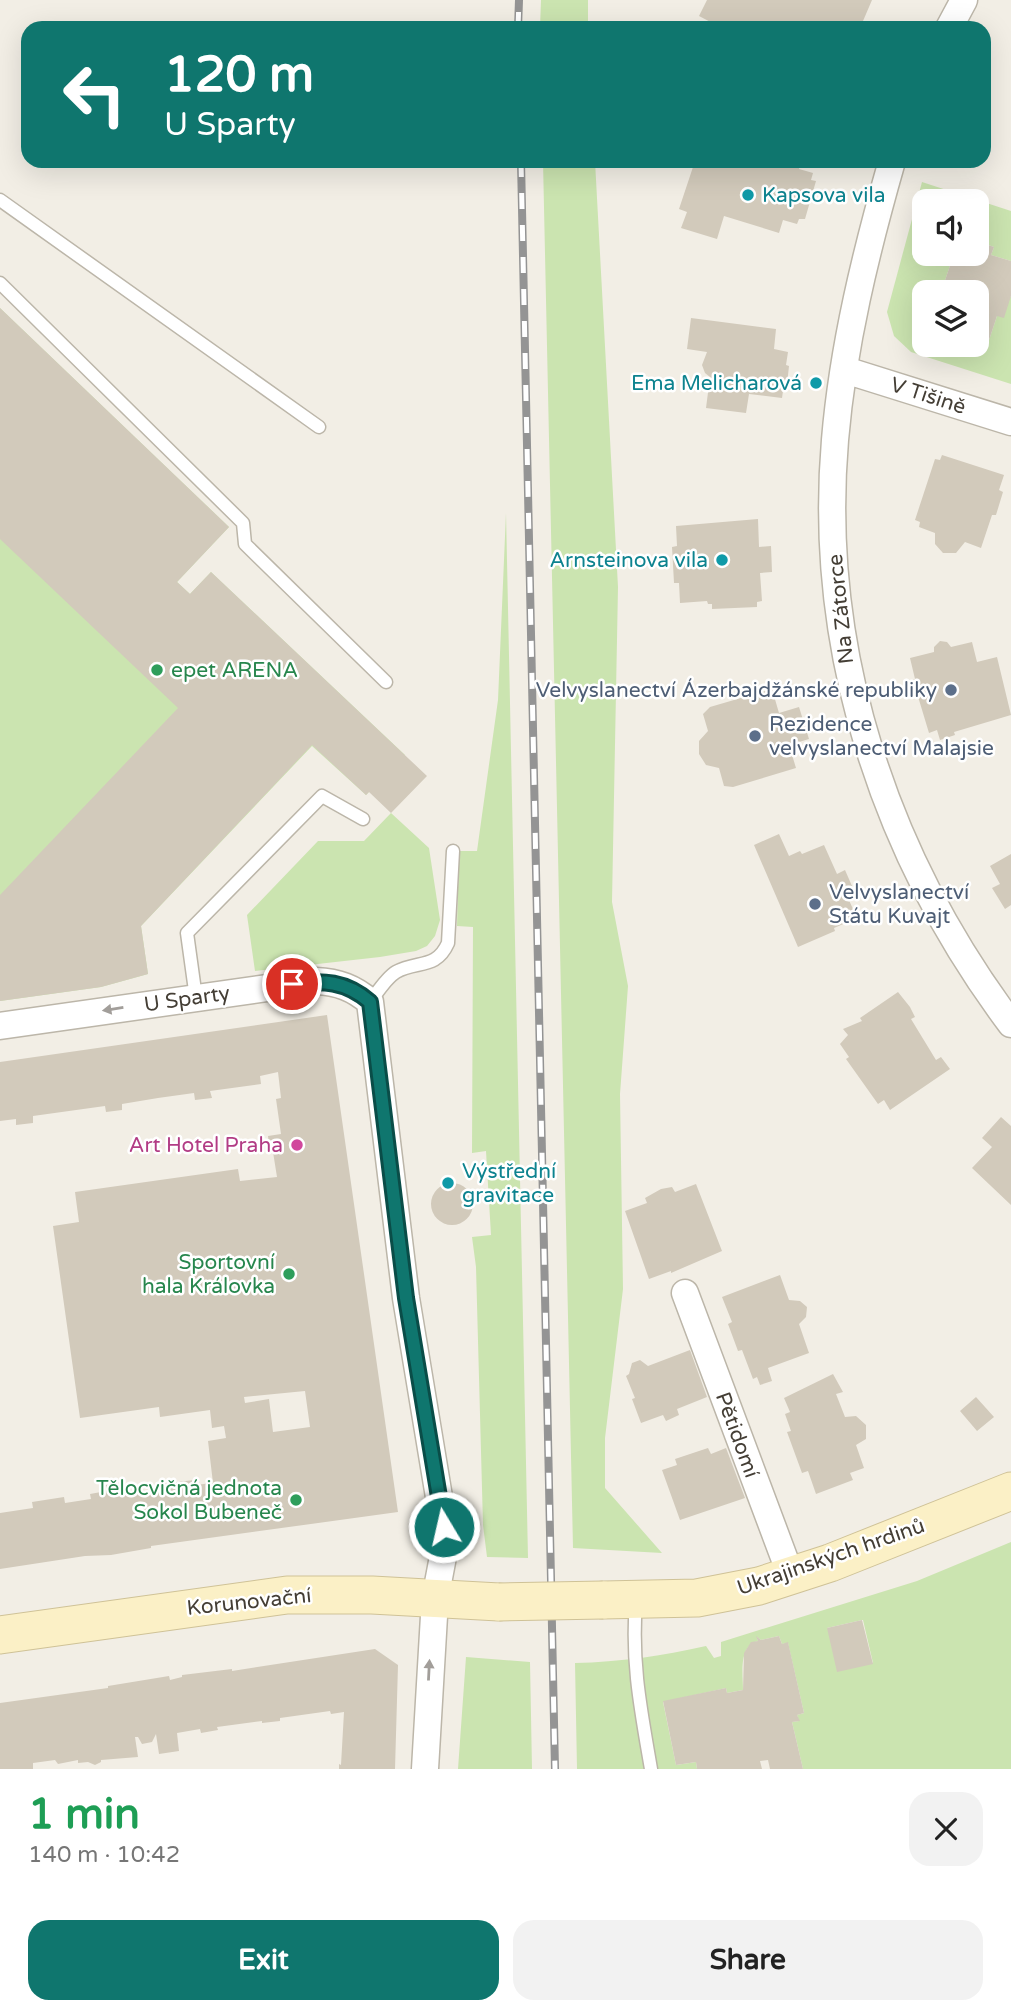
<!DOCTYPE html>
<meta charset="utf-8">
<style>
:root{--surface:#fff;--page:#f2f2f2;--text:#222;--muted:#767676;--accent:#0f766e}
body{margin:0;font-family:"Varela Round",sans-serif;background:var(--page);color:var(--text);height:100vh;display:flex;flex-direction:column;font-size:26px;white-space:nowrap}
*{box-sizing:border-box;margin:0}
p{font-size:23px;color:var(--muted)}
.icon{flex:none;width:38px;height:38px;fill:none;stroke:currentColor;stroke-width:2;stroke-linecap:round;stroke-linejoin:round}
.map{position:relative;height:1769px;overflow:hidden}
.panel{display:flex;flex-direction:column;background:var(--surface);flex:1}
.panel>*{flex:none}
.hud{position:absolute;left:21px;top:21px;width:970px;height:147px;border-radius:21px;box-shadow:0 7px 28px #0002;background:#0f766e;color:#fff;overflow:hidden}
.tools{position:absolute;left:912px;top:189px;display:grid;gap:14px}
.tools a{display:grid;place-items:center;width:77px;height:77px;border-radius:14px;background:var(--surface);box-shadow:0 7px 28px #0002;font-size:35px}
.pin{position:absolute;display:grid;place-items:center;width:60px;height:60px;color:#fff;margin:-30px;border:4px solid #fff;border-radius:50%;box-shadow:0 2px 7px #0007}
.me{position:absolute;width:77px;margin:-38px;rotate:351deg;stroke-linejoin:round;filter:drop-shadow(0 0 5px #0008)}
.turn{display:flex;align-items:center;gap:24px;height:147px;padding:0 28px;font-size:32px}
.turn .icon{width:91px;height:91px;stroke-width:2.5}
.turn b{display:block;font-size:49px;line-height:60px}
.round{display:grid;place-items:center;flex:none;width:74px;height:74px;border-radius:21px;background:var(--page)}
.summary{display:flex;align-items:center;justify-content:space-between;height:119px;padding:0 28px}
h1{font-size:42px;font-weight:700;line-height:52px;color:#1e9e55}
.button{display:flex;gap:14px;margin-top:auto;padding:14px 28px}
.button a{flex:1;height:80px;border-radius:21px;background:var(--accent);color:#fff;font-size:28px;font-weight:700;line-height:80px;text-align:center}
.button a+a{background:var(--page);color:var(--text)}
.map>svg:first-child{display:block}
.green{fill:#cbe4b0;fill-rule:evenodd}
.building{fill:#d2cabb;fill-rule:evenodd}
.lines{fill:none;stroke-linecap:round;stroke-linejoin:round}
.lane-casing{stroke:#bcb6a9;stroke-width:15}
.street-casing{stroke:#bcb6a9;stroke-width:29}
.secondary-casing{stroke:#cfc297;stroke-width:39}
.lane{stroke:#fff;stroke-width:12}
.street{stroke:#fff;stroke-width:26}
.secondary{stroke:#fbf0c6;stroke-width:37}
.rail-casing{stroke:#949494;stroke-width:8}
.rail{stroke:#fff;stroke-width:5;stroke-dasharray:16;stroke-linecap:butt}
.secondary-bridge-casing{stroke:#cfc297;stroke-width:39;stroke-linecap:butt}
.secondary-bridge{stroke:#fbf0c6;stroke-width:37}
.oneway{fill:#a29e9a}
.route-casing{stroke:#0a4d48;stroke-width:18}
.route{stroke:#0f766e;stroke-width:12}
.culture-dot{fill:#0f9aa8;stroke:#fff;stroke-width:2.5}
.leisure-dot{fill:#2e9e5b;stroke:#fff;stroke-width:2.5}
.service-dot{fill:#5c6f8a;stroke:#fff;stroke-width:2.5}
.hotel-dot{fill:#d1479c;stroke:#fff;stroke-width:2.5}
.labels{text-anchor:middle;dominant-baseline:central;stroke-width:5;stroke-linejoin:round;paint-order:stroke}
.culture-label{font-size:21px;fill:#0d838f;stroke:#fff;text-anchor:start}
.street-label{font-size:21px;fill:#443e35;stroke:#fff}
.leisure-label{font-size:21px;fill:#27864d;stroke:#fff;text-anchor:end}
.service-label{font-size:21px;fill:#4e5e75;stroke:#fff;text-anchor:start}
.hotel-label{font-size:21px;fill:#b23c85;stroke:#fff;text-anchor:end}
</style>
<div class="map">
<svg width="1011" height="1769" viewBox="0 0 1011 1769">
<rect width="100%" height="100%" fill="#f2eee5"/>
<path class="green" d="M541 0H588V28H540Z
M543 161H595L618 587 612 902 628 986 620 1094 623 1289 605 1438V1488L662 1553 573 1548Z
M922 182 1011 211V261L991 255 994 247 977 241 976 201H924V254H954L941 292H924V345H972L986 349 997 316 1011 296V384L911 352 894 336 887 312Z
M0 308 229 527 177 582 190 594 211 572 405 755 366 795 312 746 141 926 148 974 101 987 0 1001Z
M506 513 528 1558 487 1557 483 1525 476 1267 472 1237 491 1235 486 1151 472 1153 473 927 457 926 459 851H477L498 700Z
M391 813 429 848 440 920 435 936 427 946 416 951 380 957 255 971 247 915 318 841H364Z
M1011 1542V1769H803L792 1722 799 1721 797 1715 804 1713 788 1643 782 1644 779 1636 761 1640 757 1637 758 1641C738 1646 743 1674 743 1690L727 1693 726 1688 663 1702 676 1765 696 1762 697 1769H577L575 1663C620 1662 662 1656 706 1646L714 1658 721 1656V1642L917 1581ZM862 1620H863L873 1663 827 1628Z
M466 1657 530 1662 532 1769H458Z"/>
<path class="building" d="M707 0H872L860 28H722L699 16Z
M695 161H801L799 169 813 173 811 180 816 181 805 219H799L797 224 783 220 779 233 724 216 717 239 681 228 687 212 679 209Z
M976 241 994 247 991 255 1011 261V296L1004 318 997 316 986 349 976 346V292H941L954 254H976Z
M0 308 229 527 177 582 190 594 211 572 427 776 391 813 369 792 366 795 312 745 141 926 148 974 101 987 0 1001V895L178 708 0 539Z
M691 318 776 329 774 349 788 352 786 365 789 366 787 384H784L782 398 749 394 746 413 706 408 710 377 705 373 702 365 707 352 687 349Z
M942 455 1004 475 999 490 1003 492 996 515H992L981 548 965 542 956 553H943L935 544V533L919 527 920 522 915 520 935 459 940 460Z
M758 519 759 547 771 546 772 572 760 573 762 601 757 602V607L712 609V604H708L707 601 680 603 679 583H674L672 547 677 546 676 526Z
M940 641 947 642 951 647 972 642 977 662 997 657 1011 715 954 732 955 735 940 740 937 730 929 733 913 680 915 679 910 658 934 652V647Z
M772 689 779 713 799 707 809 739 789 745 796 768 733 787 724 786 719 768 706 765 699 754V741L708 731 703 714 710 707Z
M779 834 789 856 800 851 802 854 824 845 837 874 845 870 852 886 844 889 857 918 834 928 835 931 798 947 754 845Z
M1011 854V905L1005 909 992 888 1000 884 990 866Z
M898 992 910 1007 915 1017 911 1019 936 1060 941 1057 950 1069 890 1110 884 1100 878 1104 846 1059 849 1057 840 1044 848 1035 843 1029 862 1021 860 1018Z
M327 1015 398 1512 151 1546V1548L111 1555 85 1556 0 1569V1513L33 1508 32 1502 64 1497 65 1503 91 1499 90 1494 101 1492 100 1486 124 1482 125 1489 130 1488V1494L162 1490 161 1484 194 1480 195 1485 213 1483 208 1441 226 1438 224 1426 212 1428 210 1410 160 1417 159 1407 80 1418 53 1226 79 1222 75 1192 238 1169 240 1181 277 1177 273 1152H270L268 1136 281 1134 276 1099 281 1098 278 1072 260 1076 261 1084 210 1091 212 1098 195 1100 194 1093 158 1098 122 1104V1110L106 1112 105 1106 33 1116V1123L16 1125V1119L0 1121V1062ZM305 1391 310 1427 273 1432 269 1399 245 1403 244 1397Z
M1001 1117 1011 1126V1205L972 1168 992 1147 982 1138Z
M431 1204a21 21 0 1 1 42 0a21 21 0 1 1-42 0Z
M696 1184 722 1251 671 1273V1271L649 1279 625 1211 647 1203 645 1198 661 1189 672 1187 675 1192Z
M780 1275 789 1300 800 1301 807 1307 806 1317 799 1324 809 1353 768 1368 772 1381 760 1385 757 1377 753 1379 742 1350 738 1351 728 1324 732 1322 722 1297Z
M690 1350 707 1397 677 1409 679 1415 666 1421 663 1415 641 1423 632 1399 635 1398 626 1376 629 1374 632 1363 640 1360 648 1366Z
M833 1374 843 1392 836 1394 845 1417 856 1416 866 1425V1439L856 1445 864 1468 850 1473 853 1480 816 1494 808 1471 802 1473 787 1432 791 1431 785 1414 790 1412 784 1398Z
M976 1397 994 1417 977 1431 960 1411Z
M708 1448 711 1454 726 1448 745 1498 680 1520 662 1470 677 1465 675 1459Z
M862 1620 873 1664 837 1672 827 1628Z
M756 1636 761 1640 779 1636 782 1644 788 1642 804 1713 797 1715 800 1721 792 1722 803 1769H770L768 1760 760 1761 762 1769H697L696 1762 676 1765 663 1701 726 1688 727 1693 743 1690 744 1653 751 1642 758 1641Z
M375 1649 398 1665 395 1769H339V1764L341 1765 344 1712 331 1714 330 1711 280 1718V1721L262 1723V1721L217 1727 218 1730 201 1733 200 1729 177 1733 179 1751 159 1754 156 1734 152 1742 142 1744 138 1737H135L138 1757 101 1760V1762L95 1765 88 1762 78 1763V1760L58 1764 55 1760 33 1763V1769H0V1703L108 1688V1686L169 1676 170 1680 182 1677V1675L232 1669V1671Z"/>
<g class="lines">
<g class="lane-casing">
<path id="lane" d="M0 200 319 427
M0 283 243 523 245 544 386 682
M196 998 187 933 322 796 363 819
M370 1002C377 993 386 978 396 972 417 960 436 970 448 943L453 851
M636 1603C631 1662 641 1711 651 1769"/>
</g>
<g class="street-casing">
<path id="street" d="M949 28 964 0
M892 161C866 252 843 345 835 440 817 651 885 856 1011 1024
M845 370 1011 422
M0 1026 316 981C338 982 354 988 370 1002L406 1298 444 1527 445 1546 435 1599 425 1769
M685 1293 791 1576"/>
</g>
<g class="secondary-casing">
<path id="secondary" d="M603 1600 697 1598 759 1586 830 1563 1011 1491
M0 1635 287 1595H372L499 1602"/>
</g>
<use href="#lane" class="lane"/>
<use href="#street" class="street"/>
<use href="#secondary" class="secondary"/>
<g class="rail-casing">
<path id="rail" d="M518 28 519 0
M521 161 555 1769"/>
</g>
<use href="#rail" class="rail"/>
<g class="secondary-bridge-casing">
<path id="secondary-bridge" d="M499 1602 603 1600"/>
</g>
<use href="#secondary-bridge" class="secondary-bridge"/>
</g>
<defs><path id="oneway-solid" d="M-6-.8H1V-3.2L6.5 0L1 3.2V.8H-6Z" transform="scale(1.75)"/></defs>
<g class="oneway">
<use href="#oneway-solid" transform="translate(113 1009) rotate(171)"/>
<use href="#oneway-solid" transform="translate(429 1670) rotate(-87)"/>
</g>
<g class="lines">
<g class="route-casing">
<path id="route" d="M292 984C323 980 346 981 370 1002L406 1298 444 1527"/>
</g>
<use href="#route" class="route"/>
</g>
<g class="culture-dot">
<circle cx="748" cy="195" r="7"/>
<circle cx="816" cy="383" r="7"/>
<circle cx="722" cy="560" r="7"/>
<circle cx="448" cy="1183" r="7"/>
</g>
<g class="leisure-dot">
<circle cx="157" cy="670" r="7"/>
<circle cx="289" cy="1274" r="7"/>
<circle cx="296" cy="1500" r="7"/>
</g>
<g class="service-dot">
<circle cx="951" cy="690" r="7"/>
<circle cx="755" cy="736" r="7"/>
<circle cx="815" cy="904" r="7"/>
</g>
<circle class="hotel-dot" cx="297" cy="1145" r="7"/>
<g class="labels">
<g class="culture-label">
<text x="762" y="195">Kapsova vila</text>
<text x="802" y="383" text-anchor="end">Ema Melicharová</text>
<text x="708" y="560" text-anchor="end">Arnsteinova vila</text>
<text x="462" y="1171">Výstřední<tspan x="462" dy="24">gravitace</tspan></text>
</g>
<g class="street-label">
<text transform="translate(928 396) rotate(18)">V Tišině</text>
<text transform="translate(841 609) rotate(-96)">Na Zátorce</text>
<text transform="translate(187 999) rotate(-8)">U Sparty</text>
<text transform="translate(737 1435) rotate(70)">Pětidomí</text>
<text transform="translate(831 1557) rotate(-19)">Ukrajinských hrdinů</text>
<text transform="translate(249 1602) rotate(-6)">Korunovační</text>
</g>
<g class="leisure-label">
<text x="171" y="670" text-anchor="start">epet ARENA</text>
<text x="275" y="1262">Sportovní<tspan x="275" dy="24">hala Královka</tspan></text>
<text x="282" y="1488">Tělocvičná jednota<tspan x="282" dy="24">Sokol Bubeneč</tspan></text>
</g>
<g class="service-label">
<text x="937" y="690" text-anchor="end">Velvyslanectví Ázerbajdžánské republiky</text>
<text x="769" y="724">Rezidence<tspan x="769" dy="24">velvyslanectví Malajsie</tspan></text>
<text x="829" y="892">Velvyslanectví<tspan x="829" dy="24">Státu Kuvajt</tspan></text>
</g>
<g class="hotel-label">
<text x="283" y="1145">Art Hotel Praha</text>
</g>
</g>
</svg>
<div class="tools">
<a><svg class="icon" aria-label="sound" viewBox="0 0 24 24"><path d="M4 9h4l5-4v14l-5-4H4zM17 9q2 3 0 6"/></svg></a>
<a><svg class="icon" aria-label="layers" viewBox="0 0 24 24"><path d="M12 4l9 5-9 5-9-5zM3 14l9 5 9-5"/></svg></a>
</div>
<div class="pin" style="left:292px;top:984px;background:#d93025"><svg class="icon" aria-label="arrive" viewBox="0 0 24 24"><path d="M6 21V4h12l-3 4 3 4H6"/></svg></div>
<svg class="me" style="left:444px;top:1527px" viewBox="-20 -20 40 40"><circle r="17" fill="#0f766e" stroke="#fff" stroke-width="3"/><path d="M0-11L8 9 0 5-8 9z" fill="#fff"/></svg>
<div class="hud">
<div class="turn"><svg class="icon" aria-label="left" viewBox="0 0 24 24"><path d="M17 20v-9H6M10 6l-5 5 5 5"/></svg><div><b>120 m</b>U Sparty</div></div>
</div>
</div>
<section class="panel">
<div class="summary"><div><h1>1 min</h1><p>140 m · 10:42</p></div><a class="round"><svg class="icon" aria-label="close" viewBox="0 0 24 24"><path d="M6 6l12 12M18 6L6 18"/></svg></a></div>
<div class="button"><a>Exit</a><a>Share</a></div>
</section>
